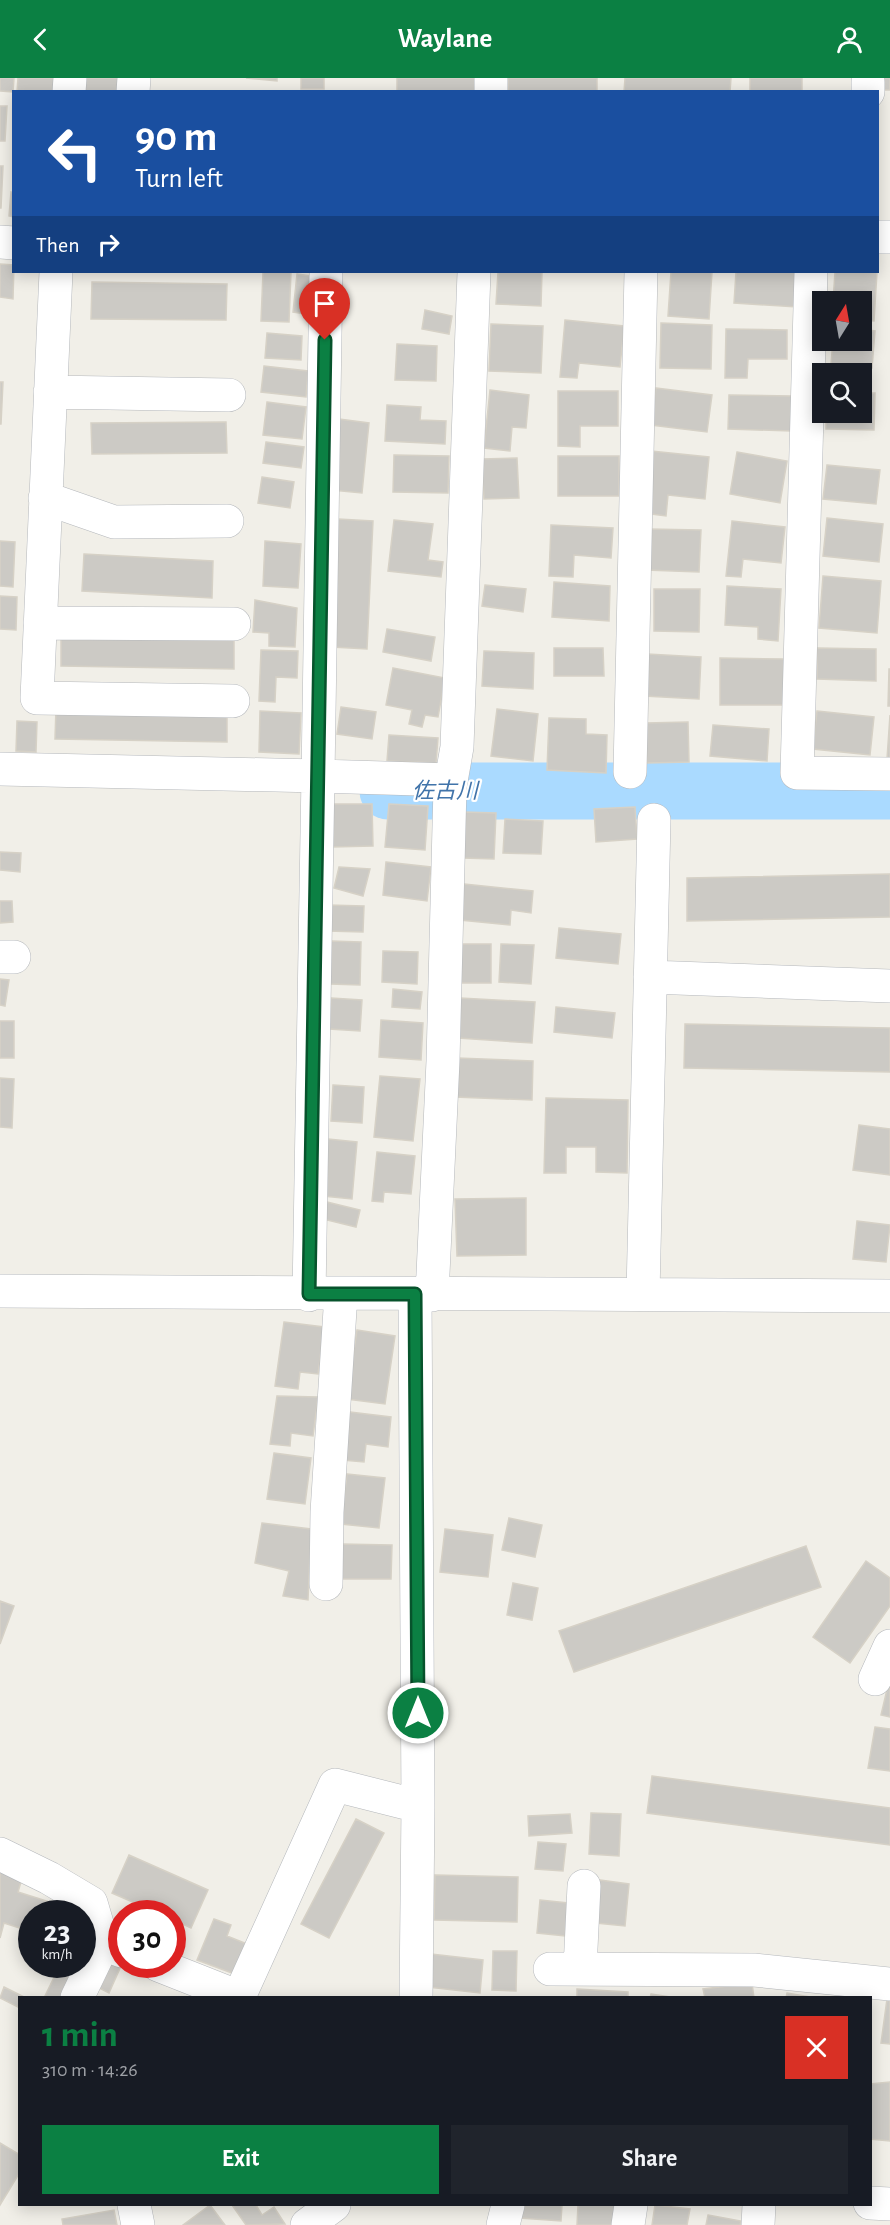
<!DOCTYPE html>
<meta charset="utf-8">
<style>
:root{--surface:#171b24;--page:#20242c;--text:#f1f3f6;--muted:#9ea1a6;--accent:#0b8043}
body{margin:0;font-family:"Alegreya Sans","Noto Sans JP",sans-serif;background:var(--page);color:var(--text);height:100vh;display:flex;flex-direction:column;font-size:22px;white-space:nowrap}
*{box-sizing:border-box;margin:0}
p{font-size:20px;color:var(--muted)}
.icon{flex:none;width:33px;height:33px;fill:none;stroke:currentColor;stroke-width:2;stroke-linecap:round;stroke-linejoin:round}
.map{position:relative;flex:1;overflow:hidden}
.sheet{position:absolute;left:18px;top:1918px;width:854px;height:210px;display:flex;flex-direction:column;background:var(--surface);border-radius:0px;box-shadow:0 3px 15px #0003}
.sheet>*{flex:none}
.top-card{position:absolute;left:12px;top:12px;width:867px;height:183px;border-radius:0px;box-shadow:0 3px 15px #0003;background:#1a4fa0;color:#fff;overflow:hidden}
.needle{width:39px;rotate:11deg}
.fabs{position:absolute;left:812px;top:213px;display:grid;gap:12px}
.fabs a{display:grid;place-items:center;width:60px;height:60px;border-radius:0px;background:var(--surface);box-shadow:0 3px 15px #0003;font-size:30px}
.speed{position:absolute;left:18px;top:1822px;display:flex;gap:12px;font-size:30px;font-weight:700;text-align:center}
.speed>*{display:grid;place-content:center;width:78px;height:78px;border-radius:50%;background:var(--surface);box-shadow:0 3px 15px #0003;line-height:1}
.speed small{font-size:15px;font-weight:400}
.speed .limit{border:9px solid #d22;background:#fff;color:#111}
.pin{position:absolute;display:grid;place-items:center;width:51px;height:51px;color:#fff;margin:-62px -26px;border-radius:50% 50% 50% 0;rotate:-45deg;box-shadow:0 0 6px #0007}
.pin .icon{rotate:45deg}
.me{position:absolute;width:66px;margin:-33px;rotate:0deg;stroke-linejoin:round;filter:drop-shadow(0 0 4px #0008)}
.turn{display:flex;align-items:center;gap:21px;height:126px;padding:0 24px;font-size:27px}
.turn .icon{width:78px;height:78px;stroke-width:2.5}
.turn b{display:block;font-size:42px;line-height:51px}
.then{display:flex;align-items:center;height:57px;padding:0 24px;background:#0003;gap:12px;font-size:22px}
.round{display:grid;place-items:center;flex:none;width:63px;height:63px;border-radius:0px;background:var(--page)}
.headline{display:flex;align-items:center;justify-content:space-between;height:102px;padding:0 24px}
h1{font-size:36px;font-weight:700;line-height:45px;color:var(--accent)}
.button{display:flex;gap:12px;margin-top:auto;padding:12px 24px}
.button a{flex:1;height:69px;border-radius:0px;background:var(--accent);color:#fff;font-size:24px;font-weight:700;line-height:69px;text-align:center}
.button a+a{background:var(--page);color:var(--text)}
header{display:flex;justify-content:space-between;align-items:center;height:78px;padding:0 24px;background:var(--accent);color:#fff;font-size:27px;font-weight:700}
.map>svg:first-child{display:block}
.lines{fill:none;stroke-linecap:round;stroke-linejoin:round}
.river{stroke:#aadaff;stroke-width:57}
.building{fill:#cccac5;stroke:#d6d1c6;stroke-width:1.5}
.minor-casing{stroke:#b5b8bc;stroke-width:34}
.minor{stroke:#fff;stroke-width:33}
.route-casing{stroke:#07532c;stroke-width:15}
.route{stroke:#0b8043;stroke-width:10}
.labels{text-anchor:middle;dominant-baseline:central;stroke-width:4.5;stroke-linejoin:round;paint-order:stroke}
.water-label{font-size:22px;font-style:italic;fill:#4174aa;stroke:#fff}
</style>
<header><svg class="icon" aria-label="back" viewBox="0 0 24 24"><path d="M15 5l-7 7 7 7"/></svg>Waylane<svg class="icon" aria-label="person" viewBox="0 0 24 24"><circle cx="12" cy="8" r="4"/><path d="M4 21q1-7 8-7t8 7"/></svg></header>
<div class="map">
<svg width="890" height="2147" viewBox="0 0 890 2147">
<rect width="100%" height="100%" fill="#f1efe8"/>
<g class="lines">
<path class="river" d="M388 713H890"/>
</g>
<path class="building" d="M0 0H14L13 14 0 13Z
M18 0H55L54 14H17Z
M83 0H122L120 14H82Z
M246 0H277V3Z
M301 0H324V11H301Z
M397 0H475L476 14H397Z
M508 0H597V14H508Z
M625 0H731L730 14H624Z
M750 0H802V14H750Z
M884 0H890V12H884Z
M0 28H7L5 63H0Z
M0 88H3L1 130H0Z
M11 114 14 115V139L9 138Z
M0 186 14 187 13 221 0 219Z
M263 194H291L289 244 261 243Z
M498 194H542L541 228 496 226Z
M671 194H712L709 241 668 238Z
M736 194H799L797 229 734 225Z
M835 194H877L874 243 861 242V224H833Z
M297 196 311 198 306 236 293 234Z
M92 204 227 206 226 242 91 241Z
M425 232 452 238 449 256 422 251Z
M565 242 624 248 620 289 579 285 577 300 560 299Z
M661 245 712 247 711 291 660 290Z
M491 246 543 248 541 295 489 293Z
M726 251 787 252V281H748L747 300H725Z
M861 251 875 253 872 290 831 286 833 262H861Z
M267 255 302 258 301 282 265 280Z
M397 266 437 268 436 303 395 302Z
M264 288 308 293 306 319 261 314Z
M0 304H3L1 346H0Z
M656 310 712 317 707 354 651 347Z
M490 312 529 317 526 350 512 349 510 373 484 370Z
M558 313H618V348H580V369L558 368Z
M861 315H875L874 352 826 351V334H861Z
M729 317 792 318 791 353 728 351Z
M267 324 306 329 302 361 263 357Z
M387 327 421 329 420 342 446 343 445 366 385 363Z
M339 341 369 345 362 415 332 412Z
M226 344 227 375 92 376 91 345Z
M266 364 304 369 301 390 263 385Z
M651 373 709 379 705 421 668 417 666 438 644 435Z
M737 374 787 383 780 425 730 416Z
M394 377 449 378 448 415 393 414Z
M558 378H619V418H558Z
M517 380 519 420 484 421 482 381Z
M827 387 880 392 876 426 823 421Z
M262 399 294 404 290 430 258 425Z
M827 440 883 446 879 484 823 478Z
M338 441 373 443 367 571 332 569Z
M394 442 433 446 428 482 443 484 441 499 388 493Z
M732 443 785 449 781 485 743 481 741 499 726 498Z
M551 447 613 450 611 480 574 477 573 499 549 498Z
M648 451 701 452 699 494 646 492Z
M0 463 15 464 13 509 0 508Z
M265 463 301 466 298 510 263 508Z
M84 476 213 483 212 520 82 513Z
M823 498 881 503 877 555 819 550Z
M554 504 610 508 609 543 552 539Z
M485 507 526 511 523 534 482 528Z
M727 508 781 511 778 563 758 561V549L725 547Z
M654 511H700L699 554 654 553Z
M0 518 17 519 16 552 0 551Z
M255 522 297 530 295 569 269 568V555L253 554Z
M387 551 435 559 431 583 383 574Z
M61 559 234 562V591L61 588Z
M554 570H603L604 598H554Z
M817 570 876 571V603L817 601Z
M261 572 298 573 297 600 276 599 275 624 259 623Z
M484 573 534 575 533 611 482 608Z
M647 576 701 579 699 621 644 618Z
M720 580 785 581V627H720Z
M393 590 445 600 438 639 425 637 422 649 409 646 412 632 386 627Z
M889 591H890V628H888Z
M341 629 376 634 372 661 337 656Z
M56 630 227 633V664L55 661Z
M497 631 538 636 533 683 491 678Z
M260 633 301 635 299 676 259 674Z
M817 633 874 639 870 677 813 671Z
M890 637V681H887Z
M549 640 586 641V656L607 657 606 695 547 692Z
M17 643 37 644 36 674 16 673Z
M688 644 689 684 647 685 646 645Z
M713 647 769 651 767 683 710 678Z
M389 657 438 660 436 685 387 683Z
M331 726H372L373 768 332 769Z
M389 726 428 728 425 772 385 769Z
M635 729 637 761 596 764 594 731Z
M464 734 496 735 494 781 463 780Z
M505 741 543 743 541 776 503 775Z
M0 774 21 775 20 794 0 792Z
M386 784 431 789 427 823 383 817Z
M339 789 370 791 363 818 334 810Z
M890 796V839L687 843V800Z
M464 806 533 813 531 835 511 832 510 847 460 842Z
M0 823H12L13 844 0 845Z
M328 827 364 828 363 854 327 853Z
M559 850 621 856 618 886 556 880Z
M331 863 361 864 360 907 330 906Z
M457 866H491V905H457Z
M501 866 534 867 531 906 499 904Z
M383 873 418 874 417 906 382 904Z
M0 901 9 902 5 928 0 927Z
M393 911 422 914 420 931 392 929Z
M331 920 362 922 360 953 329 951Z
M460 920 535 924 532 965 458 960Z
M556 929 615 935 612 960 554 954Z
M381 942 423 945 421 982 379 979Z
M0 943H14V980H0Z
M685 946 890 950V994L684 990Z
M457 980 533 983 532 1022 455 1019Z
M380 998 420 1001 413 1063 374 1059Z
M0 1000 14 1001 12 1050 0 1049Z
M333 1007 364 1009 362 1045 331 1043Z
M546 1020 628 1022 627 1095 596 1094V1069H566V1095H544Z
M859 1047 890 1051V1097L853 1092Z
M328 1061 357 1064 352 1121 323 1118Z
M377 1074 415 1078 411 1116 384 1114 383 1124 372 1123Z
M526 1120V1177L457 1178 455 1121Z
M327 1124 360 1132 356 1149 323 1141Z
M857 1143 890 1147 886 1184 853 1181Z
M284 1244 324 1249 318 1296 300 1294 298 1311 275 1308Z
M357 1252 395 1258 385 1326 347 1321Z
M277 1318 318 1319 313 1358 291 1355 290 1368 270 1366Z
M350 1334 391 1339 388 1369 366 1366 364 1384 343 1382Z
M274 1375 311 1380 305 1426 267 1421Z
M347 1396 385 1400 379 1450 341 1446Z
M509 1440 542 1447 535 1479 502 1472Z
M262 1445 311 1451 308 1522 283 1518 289 1493 255 1485Z
M445 1451 493 1457 488 1499 440 1494Z
M341 1466 392 1467 391 1501H341Z
M806 1468 821 1509 574 1594 559 1553Z
M866 1483 890 1500V1528L850 1585 813 1559Z
M513 1505 538 1510 532 1542 507 1537Z
M0 1523 14 1528 0 1566Z
M890 1599V1639L881 1637Z
M875 1649 890 1651V1693L868 1690Z
M652 1698 890 1730V1767L647 1735Z
M591 1735 621 1736 619 1778 589 1776Z
M570 1736 572 1755 529 1758 528 1738Z
M356 1741 384 1755 329 1860 301 1846Z
M538 1764 566 1766 563 1793 535 1791Z
M129 1777 208 1812 191 1850 172 1841V1836H160L112 1815Z
M0 1789 23 1797 18 1814 78 1833 77 1836H32V1854L4 1845 0 1860Z
M435 1797 518 1799 517 1844 434 1842Z
M600 1802 629 1806 625 1848 596 1845Z
M540 1822 568 1825 565 1858 537 1855Z
M214 1841 231 1847 227 1858 252 1868 240 1898 197 1882Z
M493 1873H517L516 1913 492 1912Z
M431 1876 483 1882 480 1915 428 1909Z
M108 1881 121 1888 109 1915 95 1908Z
M60 1887H76L67 1920H44Z
M752 1905 754 1920H705L703 1911Z
M4 1909 26 1920H20V1930L0 1920Z
M577 1911 628 1914V1920H577Z
M787 1915 816 1920H786Z
M651 1916 677 1920H650Z
M887 1921H890V1966L881 1965Z
M890 2004V2063L870 2061V2006Z
M0 2065 20 2077V2094L0 2127Z
M210 2127 225 2147H183Z
M232 2127H256L262 2137 274 2129 285 2146 246 2147Z
M521 2127H562L561 2143 520 2140Z
M578 2127H615L614 2147H577Z
M655 2127 690 2131 687 2147H652Z
M114 2132 117 2147H63L62 2141Z
M708 2137 741 2143 740 2147H706Z"/>
<g class="lines">
<g class="minor-casing">
<path id="minor" d="M491 0V14
M69 14 70 0
M133 14 134 0
M868 14V4
M878 159H890
M0 164 14 165
M56 194 37 620 233 623
M811 194 797 695 890 696
M50 314 229 317
M45 420 114 444 227 443
M40 545 234 546
M0 691 318 698 326 194
M630 694 641 194
M0 879H14
M650 899 890 908
M0 1213 890 1218
M415 1216 418 1728 416 1920
M643 1216 654 742
M309 1217 318 698 451 702
M432 1217 443 983 450 709 457 669 474 194
M326 1506 327 1434 341 1216
M875 1601 890 1568
M0 1776 49 1800 91 1825 103 1866
M158 1887 239 1919 335 1707 418 1728
M550 1891 754 1892 890 1906
M580 1891 584 1808
M77 1920 103 1866 122 1873
M870 2125 890 2126
M134 2127 138 2147
M307 2147 334 2127
M503 2147 508 2127
M628 2147 631 2127
M758 2147 759 2127"/>
</g>
<use href="#minor" class="minor"/>
</g>
<g class="lines">
<g class="route-casing">
<path id="route" d="M325 262 309 1216H415L418 1635"/>
</g>
<use href="#route" class="route"/>
</g>
<g class="labels">
<g class="water-label">
<text x="445" y="713">佐古川</text>
</g>
</g>
</svg>
<div class="fabs">
<a><svg class="needle" viewBox="-14 -14 28 28"><path d="M0-13l5 13h-10z" fill="#e53935"/><path d="M0 13l5-13h-10z" fill="#9ea1a6"/></svg></a>
<a><svg class="icon" aria-label="search" viewBox="0 0 24 24"><circle cx="10" cy="10" r="6"/><path d="M15 15l6 6"/></svg></a>
</div>
<div class="speed"><div>23<small>km/h</small></div><div class="limit">30</div></div>
<div class="pin" style="left:325px;top:262px;background:#d93025"><svg class="icon" aria-label="arrive" viewBox="0 0 24 24"><path d="M6 21V4h12l-3 4 3 4H6"/></svg></div>
<svg class="me" style="left:418px;top:1635px" viewBox="-20 -20 40 40"><circle r="17" fill="#0b8043" stroke="#fff" stroke-width="3"/><path d="M0-11L8 9 0 5-8 9z" fill="#fff"/></svg>
<div class="top-card">
<div class="turn"><svg class="icon" aria-label="left" viewBox="0 0 24 24"><path d="M17 20v-9H6M10 6l-5 5 5 5"/></svg><div><b>90 m</b>Turn left</div></div>
<div class="then">Then<svg class="icon" aria-label="right" viewBox="0 0 24 24"><path d="M7 20v-9h11M14 6l5 5-5 5"/></svg></div>
</div>
<section class="sheet">
<div class="headline"><div><h1>1 min</h1><p>310 m · 14:26</p></div><a class="round" style="background:#d93025;color:#fff"><svg class="icon" aria-label="close" viewBox="0 0 24 24"><path d="M6 6l12 12M18 6L6 18"/></svg></a></div>
<div class="button"><a>Exit</a><a>Share</a></div>
</section>
</div>
